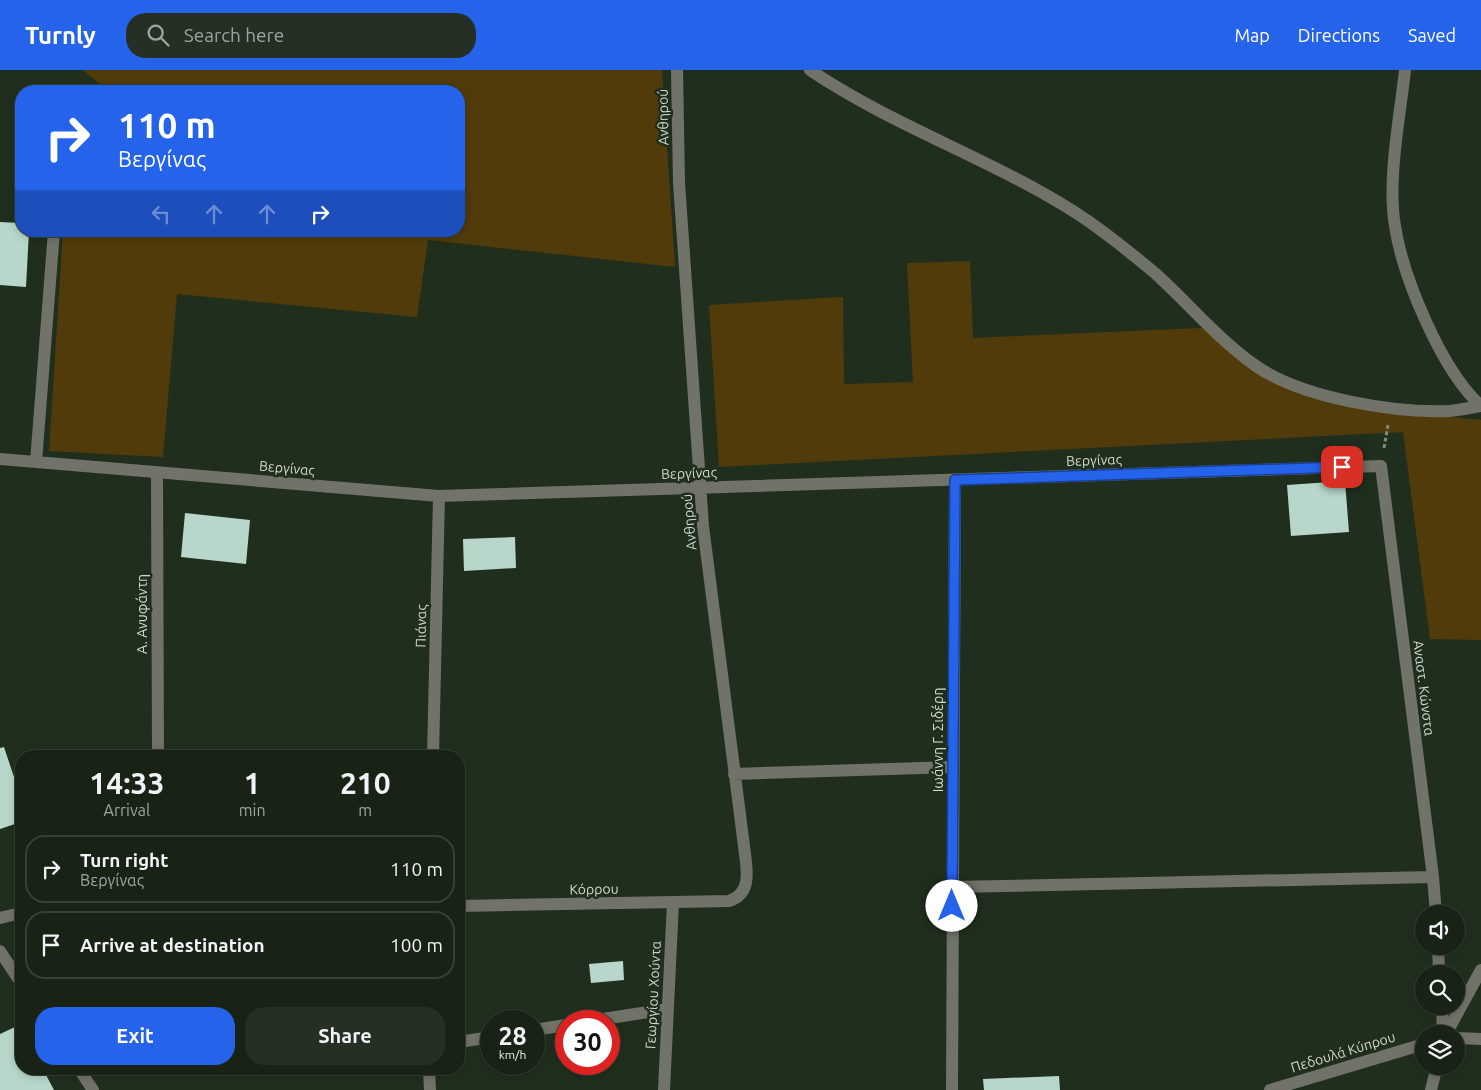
<!DOCTYPE html>
<meta charset="utf-8">
<style>
:root{--surface:#182316;--page:#252f23;--text:#f1f3f6;--muted:#9fa4a1;--line:#364035;--accent:#2563eb}
body{margin:0;font-family:Ubuntu,sans-serif;background:var(--page);color:var(--text);height:100vh;display:flex;flex-direction:column;font-size:19px;white-space:nowrap}
*{box-sizing:border-box;margin:0}
p{font-size:16px;color:var(--muted)}
.icon{flex:none;width:28px;height:28px;fill:none;stroke:currentColor;stroke-width:2;stroke-linecap:round;stroke-linejoin:round}
.map{position:relative;flex:1;overflow:hidden}
.panel{position:absolute;left:15px;top:680px;width:450px;height:325px;display:flex;flex-direction:column;background:var(--surface);border-radius:20px;box-shadow:0 2px 8px #0003,0 0 0 1px var(--line)}
.panel>*{flex:none}
.banner{position:absolute;left:15px;top:15px;width:450px;height:152px;border-radius:20px;box-shadow:0 2px 8px #0003,0 0 0 1px var(--line);background:#2563eb;color:#fff;overflow:hidden}
.tools{position:absolute;left:1415px;top:835px;display:grid;gap:10px}
.tools a{display:grid;place-items:center;width:50px;height:50px;border-radius:50%;background:var(--surface);box-shadow:0 2px 8px #0003,0 0 0 1px var(--line);font-size:25px}
.speed{position:absolute;left:480px;top:940px;display:flex;gap:10px;font-size:25px;font-weight:700;text-align:center}
.speed>*{display:grid;place-content:center;width:65px;height:65px;border-radius:50%;background:var(--surface);box-shadow:0 2px 8px #0003,0 0 0 1px var(--line);line-height:1}
.speed small{font-size:12px;font-weight:400}
.speed .limit{border:8px solid #d22;background:#fff;color:#111}
.pin{position:absolute;display:grid;place-items:center;width:42px;height:42px;color:#fff;margin:-21px;border-radius:10px;box-shadow:0 2px 8px #0006}
.me{position:absolute;width:55px;margin:-28px;rotate:0deg;stroke-linejoin:round;filter:drop-shadow(0 0 4px #0008)}
.turn{display:flex;align-items:center;gap:18px;height:105px;padding:0 20px;font-size:22px}
.turn .icon{width:65px;height:65px;stroke-width:2.5}
.turn b{display:block;font-size:35px;line-height:42px}
.lanes{display:flex;align-items:center;height:48px;padding:0 20px;background:#0003;justify-content:center;gap:25px;direction:ltr}
.lanes .off{opacity:.35}
.eta{display:flex;justify-content:space-evenly;align-items:center;height:85px;text-align:center}
.eta b{font-size:30px;font-weight:700;line-height:35px}
.primary-button{display:flex;gap:10px;margin-top:auto;padding:10px 20px}
.primary-button a{flex:1;height:58px;border-radius:20px;background:var(--accent);color:#fff;font-size:20px;font-weight:700;line-height:58px;text-align:center}
.primary-button a+a{background:var(--page);color:var(--text)}
ul{padding:0;list-style:none}
li{display:flex;align-items:center;gap:15px;height:68px;margin:0 10px 8px;padding:0 10px;border:2px solid var(--line);border-radius:20px}
li div{flex:1}
li b{display:block;font-size:19px}
li em{font-style:normal}
header{display:flex;align-items:center;gap:30px;box-sizing:border-box;height:70px;padding:0 25px;background:var(--accent);color:#fff}
header strong{font-size:24px}
nav{display:flex;gap:28px;margin-inline-start:auto;font-size:18px}
.search{width:350px;height:45px;background:var(--page);display:flex;align-items:center;gap:12px;box-sizing:border-box;padding:0 18px;border-radius:20px;color:var(--muted);font-size:19px}
.map>svg:first-child{display:block}
.green{fill:#523b0a}
.building{fill:#b8d7ca}
.lines{fill:none;stroke-linecap:round;stroke-linejoin:round}
.path{stroke:#7f8b7c;stroke-width:3;stroke-dasharray:4 2.5;stroke-linecap:butt}
.minor{stroke:#727368;stroke-width:12}
.route-casing{stroke:#184099;stroke-width:12}
.route{stroke:#2563eb;stroke-width:9}
.labels{text-anchor:middle;dominant-baseline:central;stroke-width:5;stroke-linejoin:round;paint-order:stroke}
.street-label{font-size:14px;fill:#cfd9cd;stroke:#202f1d}
</style>
<header>
<strong>Turnly</strong>
<div class="search"><svg class="icon" aria-label="search" viewBox="0 0 24 24"><circle cx="10" cy="10" r="6"/><path d="M15 15l6 6"/></svg>Search here</div>
<nav><a>Map</a><a>Directions</a><a>Saved</a></nav>
</header>
<div class="map">
<svg width="1481" height="1020" viewBox="0 0 1481 1020">
<rect width="100%" height="100%" fill="#202f1d"/>
<path class="green" d="M83 0H662L675 197 428 170 417 247 177 224 163 387 49 381 63 161H459V21H108Z
M970 191 973 268 1202 258 1252 300 1382 340 1481 350V570L1430 569 1403 362 719 397 709 235 843 227 844 314 913 312 907 193Z"/>
<path class="building" d="M0 152 21 153V161H29L26 217 0 215Z
M1345 411 1349 462 1291 466 1287 415Z
M185 443 250 450 246 494 181 487Z
M515 467 516 498 464 501 463 469Z
M4 677 21 728V752L0 759V678Z
M623 891 624 910 591 913 589 894Z
M15 957 21 965V999H52L46 1005 54 1020H0V964Z
M1059 1006 1060 1020H984L983 1009Z"/>
<g class="lines">
<path class="path" d="M1384 378 1388 355"/>
<path class="minor" d="M810 0C893 56 989 88 1073 141 1100 158 1131 183 1156 204 1189 234 1219 270 1256 296 1302 328 1394 343 1449 341 1459 340 1470 338 1480 336
M1405 0C1400 47 1387 110 1395 156 1403 208 1442 301 1481 336
M0 389 439 426 1381 396 1433 807 1436 844
M36 392 54 161
M157 402 158 686
M433 686 439 426
M734 704 953 697
M952 817 1433 807
M459 836 729 831C754 823 746 796 744 776L703 456 679 113 677 0
M0 848 21 843
M1438 876 1439 904
M0 881 21 913
M1442 936 1443 964
M590 951 668 939
M534 960 566 955
M1446 964 1481 900
M1456 968 1481 969
M459 972 491 967
M79 999 93 1020
M429 999 430 1020
M664 1020 673 832
M952 1020 955 410
M1270 1020 1424 974
M1431 1020 1437 996"/>
</g>
<g class="lines">
<g class="route-casing">
<path id="route" d="M952 836 955 410 1342 397"/>
</g>
<use href="#route" class="route"/>
</g>
<g class="labels">
<g class="street-label">
<text transform="translate(663 47) rotate(-91)">Ανθηρού</text>
<text transform="translate(1094 390) rotate(-2)">Βεργίνας</text>
<text transform="translate(287 398) rotate(5)">Βεργίνας</text>
<text transform="translate(689 403) rotate(-2)">Βεργίνας</text>
<text transform="translate(689 452) rotate(-95)">Ανθηρού</text>
<text transform="translate(142 544) rotate(-90)">Α. Ανυφάντη</text>
<text transform="translate(421 556) rotate(-89)">Πιάνας</text>
<text transform="translate(1424 618) rotate(83)">Αναστ. Κώνστα</text>
<text transform="translate(938 670) rotate(-90)">Ιωάννη Γ. Σιδέρη</text>
<text transform="translate(594 819) rotate(-1)">Κόρρου</text>
<text transform="translate(653 925) rotate(-87)">Γεωργίου Χούντα</text>
<text transform="translate(1343 982) rotate(-17)">Πεδουλά Κύπρου</text>
</g>
</g>
</svg>
<div class="tools">
<a><svg class="icon" aria-label="sound" viewBox="0 0 24 24"><path d="M4 9h4l5-4v14l-5-4H4zM17 9q2 3 0 6"/></svg></a>
<a><svg class="icon" aria-label="search" viewBox="0 0 24 24"><circle cx="10" cy="10" r="6"/><path d="M15 15l6 6"/></svg></a>
<a><svg class="icon" aria-label="layers" viewBox="0 0 24 24"><path d="M12 4l9 5-9 5-9-5zM3 14l9 5 9-5"/></svg></a>
</div>
<div class="speed"><div>28<small>km/h</small></div><div class="limit">30</div></div>
<div class="pin" style="left:1342px;top:397px;background:#d93025"><svg class="icon" aria-label="arrive" viewBox="0 0 24 24"><path d="M6 21V4h12l-3 4 3 4H6"/></svg></div>
<svg class="me" style="left:952px;top:836px" viewBox="-20 -20 40 40"><circle r="19" fill="#fff"/><path d="M0-13L10 11 0 6-10 11z" fill="#2563eb"/></svg>
<div class="banner">
<div class="turn"><svg class="icon" aria-label="right" viewBox="0 0 24 24"><path d="M7 20v-9h11M14 6l5 5-5 5"/></svg><div><b>110 m</b>Βεργίνας</div></div>
<div class="lanes"><svg class="icon off" aria-label="left" viewBox="0 0 24 24"><path d="M17 20v-9H6M10 6l-5 5 5 5"/></svg><svg class="icon off" aria-label="ahead" viewBox="0 0 24 24"><path d="M12 20V5M6 11l6-6 6 6"/></svg><svg class="icon off" aria-label="ahead" viewBox="0 0 24 24"><path d="M12 20V5M6 11l6-6 6 6"/></svg><svg class="icon" aria-label="right" viewBox="0 0 24 24"><path d="M7 20v-9h11M14 6l5 5-5 5"/></svg></div>
</div>
<section class="panel">
<div class="eta">
<div><b>14:33</b><p>Arrival</p></div>
<div><b>1</b><p>min</p></div>
<div><b>210</b><p>m</p></div>
</div>
<ul>
<li><svg class="icon" aria-label="right" viewBox="0 0 24 24"><path d="M7 20v-9h11M14 6l5 5-5 5"/></svg><div><b>Turn right</b><p>Βεργίνας</p></div><em>110 m</em></li>
<li><svg class="icon" aria-label="arrive" viewBox="0 0 24 24"><path d="M6 21V4h12l-3 4 3 4H6"/></svg><div><b>Arrive at destination</b></div><em>100 m</em></li>
</ul>
<div class="primary-button"><a>Exit</a><a>Share</a></div>
</section>
</div>
